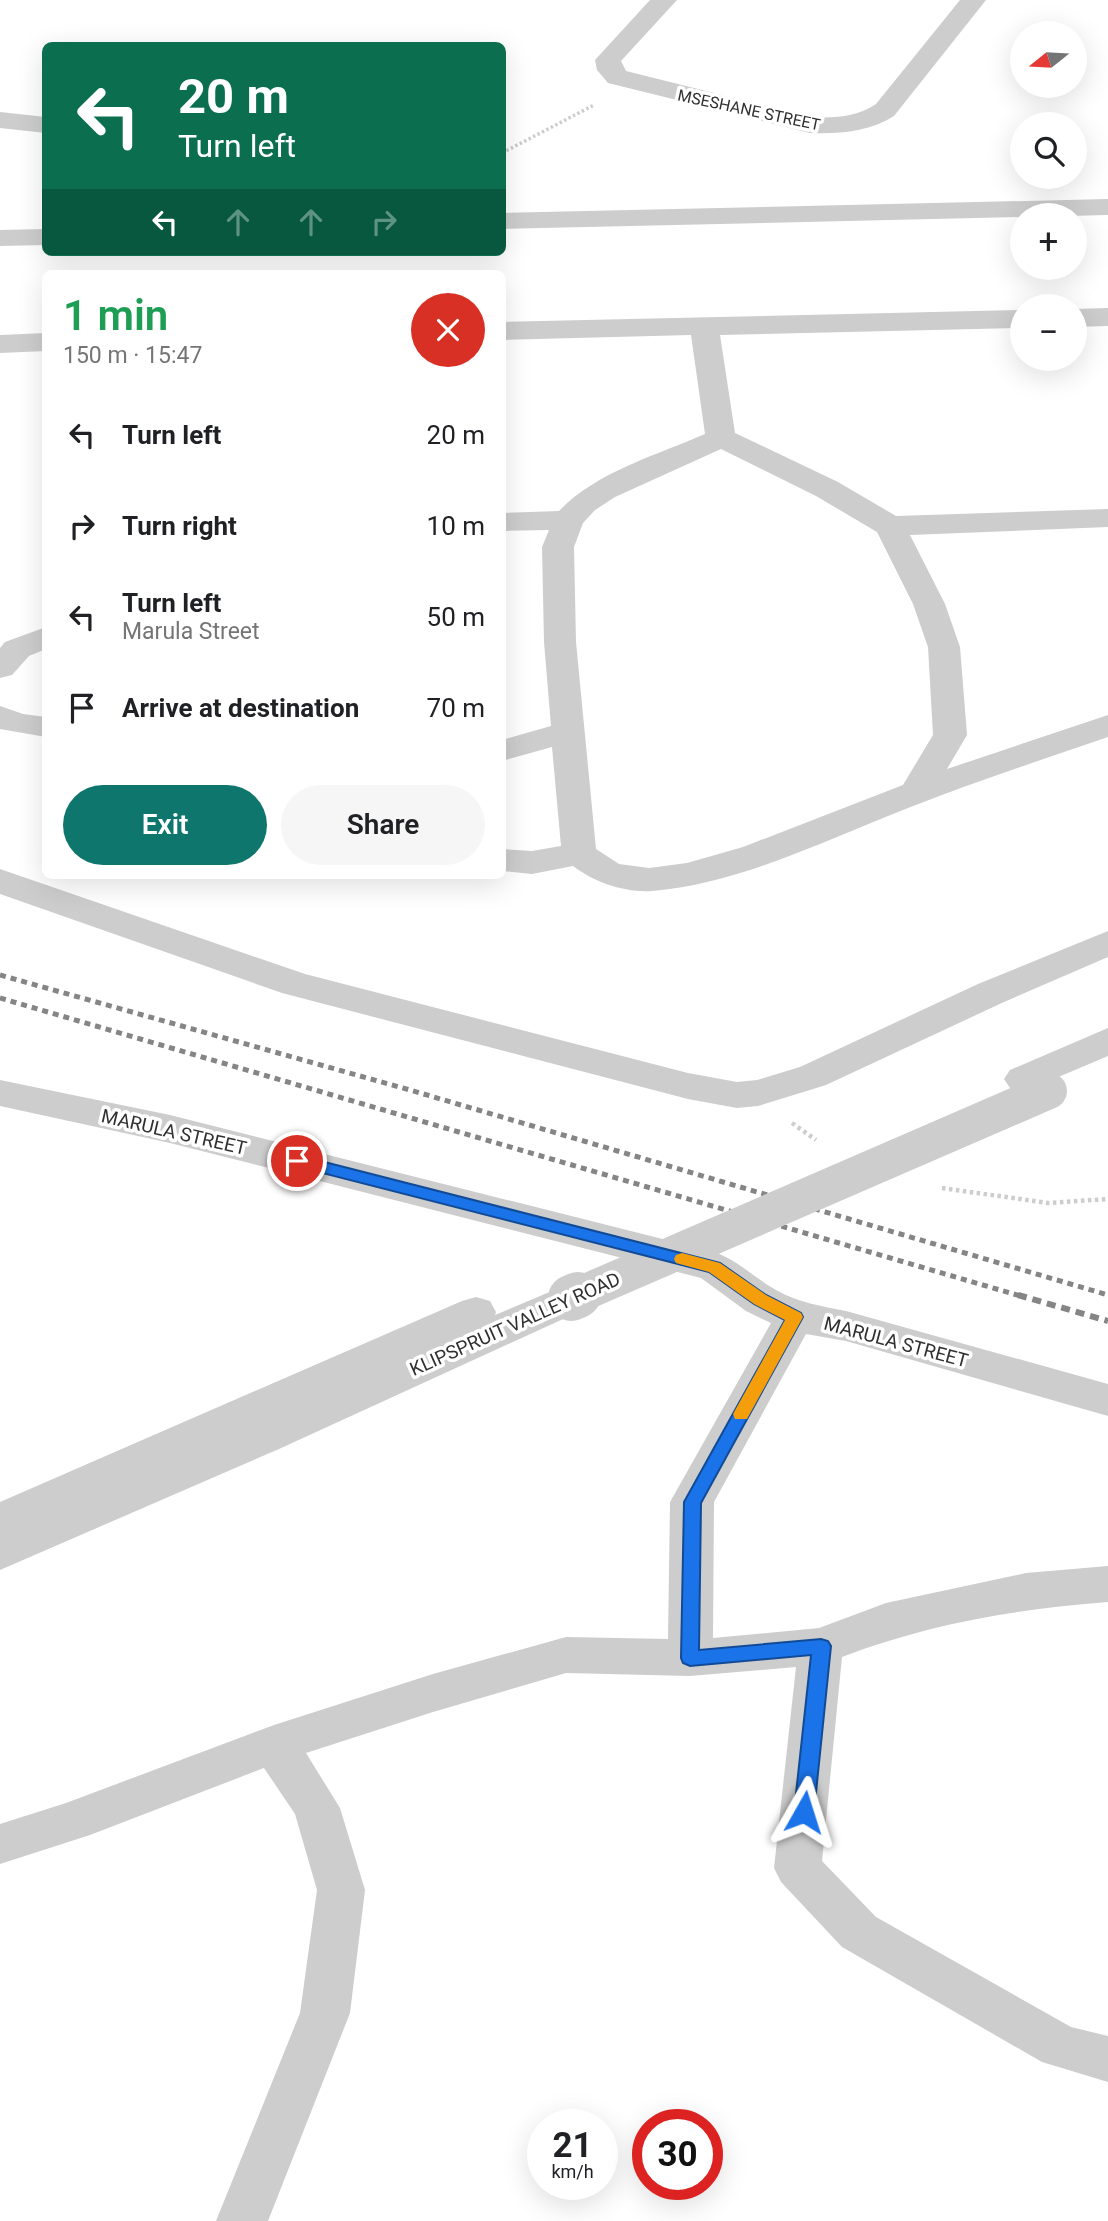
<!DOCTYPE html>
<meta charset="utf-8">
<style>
:root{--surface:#fff;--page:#f6f6f6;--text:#202124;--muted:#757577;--accent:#0f766e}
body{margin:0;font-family:Roboto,sans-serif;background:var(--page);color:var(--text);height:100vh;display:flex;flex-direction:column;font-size:26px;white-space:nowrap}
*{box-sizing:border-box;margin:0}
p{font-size:23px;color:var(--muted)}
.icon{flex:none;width:38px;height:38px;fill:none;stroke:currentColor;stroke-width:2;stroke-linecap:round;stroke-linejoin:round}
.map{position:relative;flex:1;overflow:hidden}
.panel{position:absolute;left:42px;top:270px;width:464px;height:609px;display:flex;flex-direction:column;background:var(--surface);border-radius:10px;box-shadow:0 7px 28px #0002}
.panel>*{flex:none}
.hud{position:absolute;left:42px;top:42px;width:464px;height:214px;border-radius:10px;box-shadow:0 7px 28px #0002;background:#0b6e4f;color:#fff;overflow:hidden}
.needle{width:46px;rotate:252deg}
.fabs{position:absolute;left:1010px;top:21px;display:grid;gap:14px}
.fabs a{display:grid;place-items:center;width:77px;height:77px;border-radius:50%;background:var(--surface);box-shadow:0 7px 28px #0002;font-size:35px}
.speed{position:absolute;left:527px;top:2109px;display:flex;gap:14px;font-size:35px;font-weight:700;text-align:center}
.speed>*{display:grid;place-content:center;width:91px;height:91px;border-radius:50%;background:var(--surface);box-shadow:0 7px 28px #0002;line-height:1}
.speed small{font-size:18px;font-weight:400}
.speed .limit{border:10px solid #d22;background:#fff;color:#111}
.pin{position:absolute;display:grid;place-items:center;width:60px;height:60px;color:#fff;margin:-30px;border:4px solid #fff;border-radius:50%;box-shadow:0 2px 7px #0007}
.me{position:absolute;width:77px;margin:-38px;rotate:6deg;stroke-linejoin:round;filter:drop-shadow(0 0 5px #0008)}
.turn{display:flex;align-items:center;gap:24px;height:147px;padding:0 21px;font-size:32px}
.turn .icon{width:91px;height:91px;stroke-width:2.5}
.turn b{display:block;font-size:49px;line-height:60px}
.lanes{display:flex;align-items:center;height:66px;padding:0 21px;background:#0003;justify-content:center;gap:35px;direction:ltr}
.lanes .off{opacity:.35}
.round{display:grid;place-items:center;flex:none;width:74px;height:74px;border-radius:37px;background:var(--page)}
.head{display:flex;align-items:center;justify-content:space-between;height:119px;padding:0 21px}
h1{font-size:42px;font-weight:600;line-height:52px;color:#1e9e55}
.cta{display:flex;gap:14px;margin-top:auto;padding:14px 21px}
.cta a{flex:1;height:80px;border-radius:42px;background:var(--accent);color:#fff;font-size:28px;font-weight:600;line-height:80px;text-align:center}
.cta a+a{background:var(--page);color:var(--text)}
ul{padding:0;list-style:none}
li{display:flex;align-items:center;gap:21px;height:91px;padding:0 21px}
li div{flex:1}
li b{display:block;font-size:26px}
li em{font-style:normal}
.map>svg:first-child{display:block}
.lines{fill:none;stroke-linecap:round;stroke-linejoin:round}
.path-far1{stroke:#cdcdcd;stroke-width:3.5;stroke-dasharray:2.5 2.5;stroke-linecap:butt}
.path{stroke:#cdcdcd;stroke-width:4.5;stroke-dasharray:3.5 3.5;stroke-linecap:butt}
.minor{fill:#cdcdcd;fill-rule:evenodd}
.tertiary{fill:#cdcdcd;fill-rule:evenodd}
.rail-far1{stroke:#858585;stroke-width:5;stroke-dasharray:6 5;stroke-linecap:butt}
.rail{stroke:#858585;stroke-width:6;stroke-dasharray:9 6;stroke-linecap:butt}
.tertiary-bridge-far1{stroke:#cdcdcd;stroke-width:36}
.tertiary-bridge{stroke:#cdcdcd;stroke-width:46}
.route{fill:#1a73e8;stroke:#114b97;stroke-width:2}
.slow{fill:#f59e0b}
.labels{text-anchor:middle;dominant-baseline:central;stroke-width:7;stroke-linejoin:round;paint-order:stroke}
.far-street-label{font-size:16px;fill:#303030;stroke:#fff}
.street-label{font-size:19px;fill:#303030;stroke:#fff}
</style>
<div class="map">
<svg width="1108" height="2221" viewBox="0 0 1108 2221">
<rect width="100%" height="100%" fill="#fff"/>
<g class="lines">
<path class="path-far1" d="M502 153 594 105"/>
<path class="path" d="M792 1123 816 1140
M942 1188 1048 1203 1108 1199"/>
<path class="minor" d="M650 0H677L621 61 626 71 810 117C834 118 855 118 876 104L960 0H986L894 116C869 132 839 134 810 133L608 83 597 70 595 60Z
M0 112 46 117V133L0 128Z
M1108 199V215L502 229V213Z
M46 229V245L0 246V230Z
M1108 308V326L1074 327V309Z
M1022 310V328L720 335 735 433 838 482 896 516 1108 509V527L910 535 945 604 960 647 967 735 947 769 1108 715V737C1041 760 974 782 908 808 828 839 739 884 652 891 625 893 594 882 573 866L532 874 502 871V849L532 851 561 846 552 747 502 761V740L551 726 544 642 542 547 549 530 502 531V513L559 511C596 472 657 455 705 434L691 335 502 340V322ZM721 449 816 496 877 532 913 604 928 647 933 735 903 785 743 847 687 863 649 868 619 864 596 849 576 642 574 547 583 523 595 510 615 497Z
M46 333V351L0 353V335Z
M46 627V649L29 656 12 675 0 678V648L5 642Z
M0 706 23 714 46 717V737L0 729Z
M0 869 305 974 688 1073 737 1082 757 1080 800 1067 978 984 1108 931V957L1004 1002 826 1085 758 1106 737 1108 688 1099 282 993 0 894Z
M0 1080 170 1115 714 1252C738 1260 754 1278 776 1290 799 1303 821 1306 846 1311L1108 1384V1416L846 1341 806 1334 714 1502 713 1638 819 1628 886 1603 1026 1573 1108 1566V1602C1017 1609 928 1624 842 1657L822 1861 876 1917 1071 2027 1108 2036V2082L1042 2062 842 1947 781 1882 774 1868 796 1667 690 1676 566 1673 433 1712 306 1753 340 1808 365 1890 350 2013 268 2221H216L300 2013 317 1890 295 1814 264 1768 90 1835 0 1864V1824L66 1803 274 1725 433 1674 566 1637 668 1639 670 1502 771 1323 746 1311 701 1278 170 1143 0 1106Z"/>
<path class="tertiary" d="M1108 1028V1056L1023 1092 1010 1088 1004 1079 1010 1070Z
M571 1283 585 1287 591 1298 585 1309 279 1449 0 1570V1502L462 1301 476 1297 490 1301 496 1312 495 1315Z"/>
<path class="rail-far1" d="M0 975 410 1090 1108 1295
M0 998 1024 1297"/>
<path class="rail" d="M1018 1295 1108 1321"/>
<path class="tertiary-bridge-far1" d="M574 1297 1049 1091"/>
<path class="tertiary-bridge" d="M571 1298 578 1295"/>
</g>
<path class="route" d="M297 1155 720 1263 766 1295 801 1313 803 1317 701 1503 699 1650 821 1639 828 1641 831 1646 814 1812 811 1818 804 1821 797 1818 794 1812 811 1655 690 1666 683 1663 681 1658 684 1502 785 1320 754 1304 709 1272 291 1165 289 1161 291 1157Z"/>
<path class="slow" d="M682 1253 720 1263 766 1295 801 1313 803 1317 747 1419H735L733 1414 785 1320 754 1304 709 1272 676 1263 674 1259 676 1255Z"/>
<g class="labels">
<g class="far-street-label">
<text transform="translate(749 110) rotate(12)">MSESHANE STREET</text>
</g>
<g class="street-label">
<text transform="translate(174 1132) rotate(13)">MARULA STREET</text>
<text transform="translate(515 1324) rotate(-24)">KLIPSPRUIT VALLEY ROAD</text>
<text transform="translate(896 1342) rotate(15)">MARULA STREET</text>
</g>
</g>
</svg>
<div class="fabs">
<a><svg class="needle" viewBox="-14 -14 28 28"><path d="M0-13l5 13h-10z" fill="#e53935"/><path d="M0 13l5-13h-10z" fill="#757577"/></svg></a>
<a><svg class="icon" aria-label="search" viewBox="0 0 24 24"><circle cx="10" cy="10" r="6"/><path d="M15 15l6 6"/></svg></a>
<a>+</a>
<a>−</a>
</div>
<div class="speed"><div>21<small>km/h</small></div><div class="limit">30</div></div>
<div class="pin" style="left:297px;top:1161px;background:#d93025"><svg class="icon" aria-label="arrive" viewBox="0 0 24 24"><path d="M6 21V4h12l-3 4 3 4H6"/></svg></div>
<svg class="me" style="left:804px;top:1812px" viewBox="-20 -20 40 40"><path d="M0-17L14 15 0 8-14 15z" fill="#1a73e8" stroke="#fff" stroke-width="4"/></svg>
<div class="hud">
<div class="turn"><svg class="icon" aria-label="left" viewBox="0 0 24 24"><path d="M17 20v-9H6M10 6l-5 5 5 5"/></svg><div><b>20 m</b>Turn left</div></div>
<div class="lanes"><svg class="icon" aria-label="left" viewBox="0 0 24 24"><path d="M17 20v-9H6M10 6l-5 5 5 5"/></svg><svg class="icon off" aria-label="ahead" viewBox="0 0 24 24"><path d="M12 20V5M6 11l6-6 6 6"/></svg><svg class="icon off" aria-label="ahead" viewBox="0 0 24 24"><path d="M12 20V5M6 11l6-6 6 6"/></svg><svg class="icon off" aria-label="right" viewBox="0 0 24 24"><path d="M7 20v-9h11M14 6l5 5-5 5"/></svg></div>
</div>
<section class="panel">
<div class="head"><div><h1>1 min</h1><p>150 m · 15:47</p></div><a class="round" style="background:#d93025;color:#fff"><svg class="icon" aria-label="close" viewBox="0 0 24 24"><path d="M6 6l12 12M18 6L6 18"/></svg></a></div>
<ul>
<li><svg class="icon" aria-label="left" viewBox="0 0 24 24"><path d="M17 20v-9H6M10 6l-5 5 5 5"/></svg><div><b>Turn left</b></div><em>20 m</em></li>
<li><svg class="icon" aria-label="right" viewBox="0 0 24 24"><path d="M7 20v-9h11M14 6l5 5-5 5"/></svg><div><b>Turn right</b></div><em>10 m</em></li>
<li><svg class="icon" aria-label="left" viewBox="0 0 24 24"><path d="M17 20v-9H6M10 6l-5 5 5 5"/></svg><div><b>Turn left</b><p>Marula Street</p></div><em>50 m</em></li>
<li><svg class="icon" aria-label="arrive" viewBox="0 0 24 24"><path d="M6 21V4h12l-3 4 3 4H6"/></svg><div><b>Arrive at destination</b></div><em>70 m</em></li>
</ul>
<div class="cta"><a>Exit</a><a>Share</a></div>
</section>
</div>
